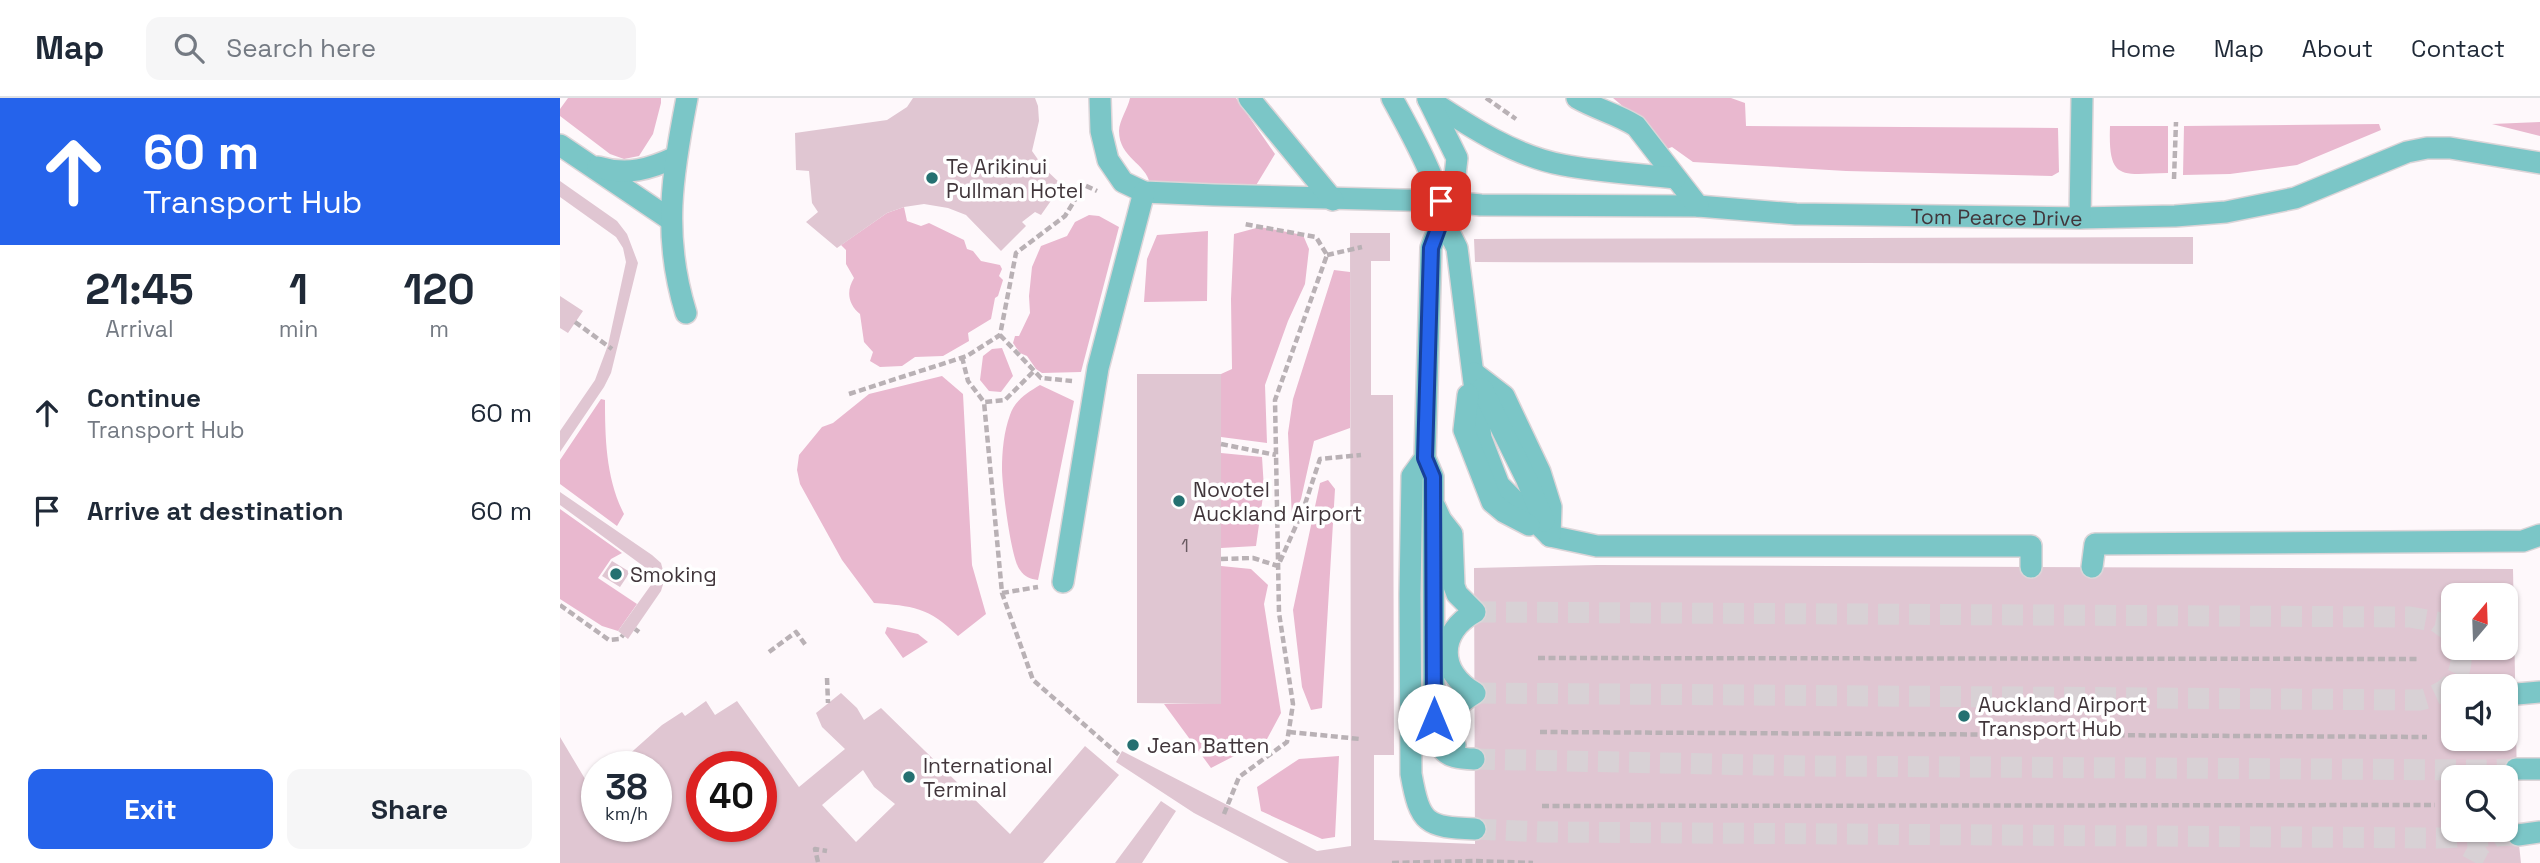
<!DOCTYPE html>
<style>
:root{--surface:#fff;--page:#f6f6f7;--text:#1f2937;--muted:#747a83;--line:#e0e1e3;--accent:#2563eb}
body{margin:0;font-family:"Space Grotesk",sans-serif;background:var(--page);color:var(--text);height:100vh;display:flex;flex-direction:column;font-size:26px;white-space:nowrap}
*{box-sizing:border-box;margin:0}
p{font-size:23px;color:var(--muted)}
.icon{flex:none;width:38px;height:38px;fill:none;stroke:currentColor;stroke-width:2;stroke-linecap:round;stroke-linejoin:round}
.map{position:relative;flex:1;overflow:hidden}
.panel{display:flex;flex-direction:column;background:var(--surface);width:560px}
.panel>*{flex:none}
.banner{background:#2563eb;color:#fff;overflow:hidden}
.needle{width:46px;rotate:19deg}
.buttons{position:absolute;left:1881px;top:485px;display:grid;gap:14px}
.buttons a{display:grid;place-items:center;width:77px;height:77px;border-radius:14px;background:var(--surface);box-shadow:0 2px 5px #0004;font-size:35px}
.speed{position:absolute;left:21px;top:653px;display:flex;gap:14px;font-size:35px;font-weight:700;text-align:center}
.speed>*{display:grid;place-content:center;width:91px;height:91px;border-radius:50%;background:var(--surface);box-shadow:0 2px 5px #0004;line-height:1}
.speed small{font-size:18px;font-weight:400}
.speed .limit{border:10px solid #d22;background:#fff;color:#111}
.pin{position:absolute;display:grid;place-items:center;width:60px;height:60px;color:#fff;margin:-30px;border-radius:14px;box-shadow:0 4px 10px #0006}
.me{position:absolute;width:77px;margin:-38px;rotate:0deg;stroke-linejoin:round;filter:drop-shadow(0 0 5px #0008)}
.turn{display:flex;align-items:center;gap:24px;height:147px;padding:0 28px;font-size:32px}
.turn .icon{width:91px;height:91px;stroke-width:2.5}
.turn b{display:block;font-size:49px;line-height:60px}
.eta{display:flex;justify-content:space-evenly;align-items:center;height:119px;text-align:center}
.eta b{font-size:42px;font-weight:700;line-height:49px}
.action{display:flex;gap:14px;margin-top:auto;padding:14px 28px}
.action a{flex:1;height:80px;border-radius:14px;background:var(--accent);color:#fff;font-size:28px;font-weight:700;line-height:80px;text-align:center}
.action a+a{background:var(--page);color:var(--text)}
ul{padding:0;list-style:none}
li{display:flex;align-items:center;gap:21px;height:98px;padding:0 28px}
li div{flex:1}
li b{display:block;font-size:26px}
li em{font-style:normal}
header{display:flex;align-items:center;gap:42px;box-sizing:border-box;height:98px;padding:0 35px;background:var(--surface);border-bottom:2px solid var(--line)}
header strong{font-size:33px}
nav{display:flex;gap:38px;margin-inline-start:auto;font-size:24px}
.search{width:490px;height:63px;background:var(--page);display:flex;align-items:center;gap:18px;box-sizing:border-box;padding:0 24px;border-radius:14px;color:var(--muted);font-size:26px}
main{display:flex;flex:1;min-height:0}
.map>svg:first-child{display:block}
.green{fill:#e9b8cf}
.building{fill:#e0c6d2;fill-rule:evenodd}
.lines{fill:none;stroke-linecap:round;stroke-linejoin:round}
.minor-tunnel{stroke:#d8d1d5;stroke-width:21;stroke-dasharray:21 10;stroke-linecap:butt}
.minor-casing{stroke:#dcd5d8;stroke-width:24}
.path{stroke:#b9b1b5;stroke-width:4.5;stroke-dasharray:7 3.5;stroke-linecap:butt}
.minor{stroke:#7bc6c7;stroke-width:21}
.route-casing{stroke:#184099;stroke-width:18}
.route{stroke:#2563eb;stroke-width:12}
.poi-dot{fill:#257071;stroke:#fff;stroke-width:2.5}
.labels{text-anchor:middle;dominant-baseline:central;stroke-width:7;stroke-linejoin:round;paint-order:stroke}
.number-label{font-size:18px;fill:#695a61}
.poi-label{font-size:21px;fill:#41363b;stroke:#fff;text-anchor:start}
.street-label{font-size:21px;fill:#41363b;stroke:#fff}
</style>
<header>
<strong>Map</strong>
<div class="search"><svg class="icon" aria-label="search" viewBox="0 0 24 24"><circle cx="10" cy="10" r="6"/><path d="M15 15l6 6"/></svg>Search here</div>
<nav><a>Home</a><a>Map</a><a>About</a><a>Contact</a></nav>
</header>
<main>
<section class="panel">
<div class="banner">
<div class="turn"><svg class="icon" aria-label="ahead" viewBox="0 0 24 24"><path d="M12 20V5M6 11l6-6 6 6"/></svg><div><b>60 m</b>Transport Hub</div></div>
</div>
<div class="eta">
<div><b>21:45</b><p>Arrival</p></div>
<div><b>1</b><p>min</p></div>
<div><b>120</b><p>m</p></div>
</div>
<ul>
<li><svg class="icon" aria-label="ahead" viewBox="0 0 24 24"><path d="M12 20V5M6 11l6-6 6 6"/></svg><div><b>Continue</b><p>Transport Hub</p></div><em>60 m</em></li>
<li><svg class="icon" aria-label="arrive" viewBox="0 0 24 24"><path d="M6 21V4h12l-3 4 3 4H6"/></svg><div><b>Arrive at destination</b></div><em>60 m</em></li>
</ul>
<div class="action"><a>Exit</a><a>Share</a></div>
</section>
<div class="map">
<svg width="1980" height="765" viewBox="0 0 1980 765">
<rect width="100%" height="100%" fill="#fef8fb"/>
<path class="green" d="M8 0H101V5L93 36 79 58 64 61 50 56 0 18V11Z
M570 0H676L715 56 695 89 590 86C586 65 559 60 559 33 559 23 568 10 570 0Z
M1053 0H1171L1185 5 1186 28 1498 30 1499 74 1492 78 1286 73 1133 64 1112 49 1107 51 1091 32Z
M1980 24V38L1932 26Z
M1819 26 1821 32 1737 67 1670 76 1623 77 1624 28Z
M1550 28H1608V75C1561 76 1548 84 1550 28Z
M344 109 347 123 361 128 369 125 404 142 407 151 413 153 421 163 440 167 442 171 439 178 443 182 438 198 435 200 431 221 408 235 409 243 383 258 355 259 342 268 320 269 310 263 313 254 304 244 300 216C288 206 286 193 294 180L286 166V152L281 147 327 115Z
M529 117 539 118 559 129 521 274 482 275 476 271 467 258 460 255 453 245 455 238H459L470 215 469 198 472 169 481 148 507 138 515 124Z
M700 129 743 137 749 151 745 186 728 223 705 287 707 345 661 339V276L672 271 671 201 674 136Z
M648 133 647 203 584 204 587 161 597 137Z
M774 172 790 174V330L754 343 741 401 732 421 728 335 733 301Z
M442 250 453 278 441 294 429 293 420 282 423 258 432 251Z
M382 278 403 296 412 467 426 516 398 538C369 509 352 508 314 505L282 462 240 386 237 372 239 357 262 329 273 325 309 296Z
M480 287 514 303 478 482C470 481 465 479 460 472 451 462 442 387 442 371 442 353 444 333 450 317 455 302 467 295 480 287Z
M41 301 45 302C45 340 46 381 64 416L57 428 0 386V362Z
M661 355 702 359 704 391 696 448 661 450Z
M768 382 775 391 762 610 751 612 742 589 733 512 760 385Z
M0 411 62 455 51 461 38 480 77 506 58 533 42 528 0 501Z
M661 468 691 471 708 487 704 506 721 615 707 641 651 670 604 606 661 605Z
M327 529 358 536 368 544 343 560 325 535Z
M779 658 775 739 762 741 701 713 697 689 739 661Z"/>
<path class="building" d="M353 0H475L478 8 479 23 472 53 484 70 502 87 481 117 475 114 462 124 466 128 441 153 406 117 388 110 364 106 344 109 327 115 277 150 246 124 258 114 252 105 249 73 236 72 235 35 327 22 347 9Z
M0 83 57 123 67 136 78 165 51 275 44 289 0 354V333L35 282 48 247 66 164 63 150 56 139 0 99Z
M790 135H830V163H811V297H833L834 657H814V742L915 746 914 470 1037 467 1953 471 1958 737 1961 765H729L634 715 556 664 562 653 757 753 791 748ZM1894 497H1946V550H1894ZM1894 588H1946V640H1894ZM1894 679H1946V732H1894Z
M1633 139V166L915 164 914 141Z
M0 198 23 213 8 235 0 230Z
M577 276H661V606L577 605Z
M0 394 92 457 101 465 105 480 101 493 68 541 58 533 91 487 90 473 0 407Z
M52 463 70 474 60 489 42 478Z
M281 595 297 610 304 622 321 610 450 736 525 648 559 677 483 765H0V639L37 701V728H96V668H56L102 627 122 614 125 618 146 603 155 617 177 603 239 689 285 651 262 629 256 615ZM142 668H201V728H142ZM303 672 314 689 335 706 296 744 262 707Z
M601 703 616 713 582 765H555Z"/>
<g class="lines">
<path class="minor-tunnel" d="M915 514 1850 519 1877 524 1894 536
M915 595 1860 602C1887 596 1906 579 1900 550
M914 661 1248 668 1925 672 1956 671
M915 731 983 734 1878 740 1958 737
M1912 763 1920 748 1935 738"/>
<g class="minor-casing">
<g id="minor">
<path id="s1" d="M540 0 541 33 548 62 563 84 584 94 654 97 881 103 921 107 1138 108 1236 116 1520 120 1615 118 1666 114 1735 100 1847 54 1867 50H1890L1980 65"/>
<path d="M689 0 773 102"/>
<path d="M832 0C845 24 885 94 882 119 881 129 874 140 871 150L865 360 852 378 850 497 851 676C860 726 866 729 915 731"/>
<path d="M1017 0C1036 11 1057 16 1076 28L1138 108"/>
<path d="M868 1C909 28 954 58 1003 67 1040 74 1078 76 1115 80"/>
<path d="M868 1 897 60 894 86 881 103"/>
<path d="M0 47 111 122"/>
<path d="M38 69C67 78 90 71 116 59"/>
<path d="M882 120 897 150 921 340 939 387 990 438 1037 448H1471V469"/>
<path d="M1520 120 1522 0"/>
<path d="M126 215C102 138 112 77 127 0"/>
<path d="M914 275 944 298 980 374 991 409 990 438"/>
<path d="M922 291 966 380 984 423"/>
<path d="M908 297 904 332 932 404 944 414 969 427"/>
<path d="M865 360 873 379 874 622C879 652 881 660 914 661"/>
<path d="M875 409 881 422 892 436 894 488 897 496 915 514C878 534 878 574 915 595 891 610 882 619 895 647"/>
<path d="M1532 469 1535 446 1963 443 1980 437"/>
<path d="M503 484 538 270 584 94"/>
<path d="M1957 596 1980 594"/>
<path d="M1956 671H1980"/>
<path d="M1958 737 1980 734"/>
</g>
</g>
<path class="path" d="M926 0 956 21
M1614 81 1616 24
M767 157 802 149
M15 224 52 251
M440 237 481 280 512 283
M402 259 408 283 424 304
M473 274 445 302 424 304 442 495 473 582 559 657
M289 296 407 258 440 237 456 155 505 118 524 87 537 93
M661 346 716 357
M661 461 693 460 718 468 743 412 760 361 801 357
M442 495 478 489
M0 507 49 542 60 541 63 537
M75 531 79 534
M209 554 236 534 247 549
M978 560 1857 561
M267 580 268 605
M729 634 800 641
M980 634 1867 639
M982 708 1875 707
M664 716 679 679 727 644 733 606 719 515 715 302 767 157 756 139 684 126
M258 764 255 751 267 753
M832 765 915 763 973 765"/>
<use href="#minor" class="minor"/>
</g>
<g class="lines">
<g class="route-casing">
<path id="route" d="M874 622 873 379 865 360 871 150 882 120 881 103"/>
</g>
<use href="#route" class="route"/>
</g>
<g class="poi-dot">
<circle cx="372" cy="80" r="7"/>
<circle cx="619" cy="403" r="7"/>
<circle cx="56" cy="476" r="7"/>
<circle cx="1404" cy="618" r="7"/>
<circle cx="573" cy="647" r="7"/>
<circle cx="349" cy="679" r="7"/>
</g>
<g class="labels">
<g class="number-label">
<text x="625" y="447">1</text>
</g>
<g class="poi-label">
<text x="386" y="68">Te Arikinui<tspan x="386" dy="24">Pullman Hotel</tspan></text>
<text x="633" y="391">Novotel<tspan x="633" dy="24">Auckland Airport</tspan></text>
<text x="70" y="476">Smoking</text>
<text x="1418" y="606">Auckland Airport<tspan x="1418" dy="24">Transport Hub</tspan></text>
<text x="587" y="647">Jean Batten</text>
<text x="363" y="667">International<tspan x="363" dy="24">Terminal</tspan></text>
</g>
<g class="street-label">
<text stroke="none"><textPath href="#s1" startOffset="966">Tom Pearce Drive</textPath></text>
</g>
</g>
</svg>
<div class="buttons">
<a><svg class="needle" viewBox="-14 -14 28 28"><path d="M0-13l5 13h-10z" fill="#e53935"/><path d="M0 13l5-13h-10z" fill="#747a83"/></svg></a>
<a><svg class="icon" aria-label="sound" viewBox="0 0 24 24"><path d="M4 9h4l5-4v14l-5-4H4zM17 9q2 3 0 6"/></svg></a>
<a><svg class="icon" aria-label="search" viewBox="0 0 24 24"><circle cx="10" cy="10" r="6"/><path d="M15 15l6 6"/></svg></a>
</div>
<div class="speed"><div>38<small>km/h</small></div><div class="limit">40</div></div>
<div class="pin" style="left:881px;top:103px;background:#d93025"><svg class="icon" aria-label="arrive" viewBox="0 0 24 24"><path d="M6 21V4h12l-3 4 3 4H6"/></svg></div>
<svg class="me" style="left:874px;top:622px" viewBox="-20 -20 40 40"><circle r="19" fill="#fff"/><path d="M0-13L10 11 0 6-10 11z" fill="#2563eb"/></svg>
</div>
</main>
